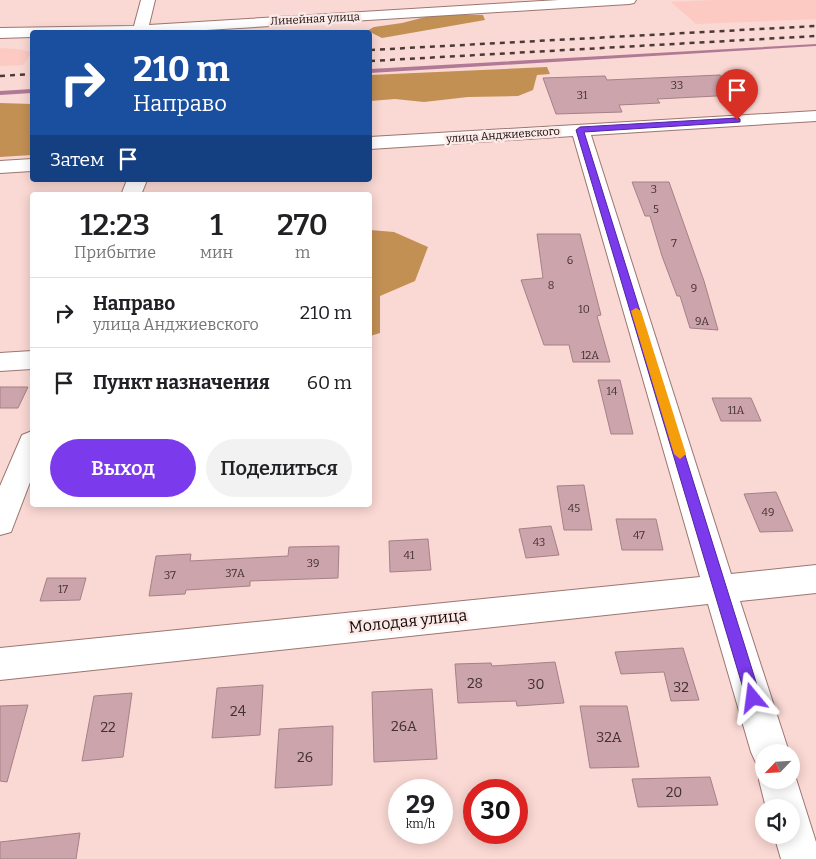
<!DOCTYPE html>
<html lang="ru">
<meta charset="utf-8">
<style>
:root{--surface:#fff;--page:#f2f2f2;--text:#202124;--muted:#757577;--line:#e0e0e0;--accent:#7c3aed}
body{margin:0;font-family:Bitter,serif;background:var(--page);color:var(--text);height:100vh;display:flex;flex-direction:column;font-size:19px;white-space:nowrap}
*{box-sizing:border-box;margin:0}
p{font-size:16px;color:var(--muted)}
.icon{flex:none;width:28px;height:28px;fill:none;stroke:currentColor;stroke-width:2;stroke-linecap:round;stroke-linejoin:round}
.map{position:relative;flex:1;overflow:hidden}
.details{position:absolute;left:30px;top:192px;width:342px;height:315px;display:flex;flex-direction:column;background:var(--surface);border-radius:5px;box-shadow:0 2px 12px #0003}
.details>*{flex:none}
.guide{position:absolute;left:30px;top:30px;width:342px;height:152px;border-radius:5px;box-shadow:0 2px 12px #0003;background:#1a4fa0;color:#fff;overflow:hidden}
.needle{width:32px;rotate:245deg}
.controls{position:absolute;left:755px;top:744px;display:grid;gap:10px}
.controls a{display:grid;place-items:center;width:45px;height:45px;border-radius:50%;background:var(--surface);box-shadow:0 2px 12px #0003;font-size:25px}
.speed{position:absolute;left:388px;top:779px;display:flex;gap:10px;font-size:25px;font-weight:700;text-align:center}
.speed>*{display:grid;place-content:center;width:65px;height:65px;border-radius:50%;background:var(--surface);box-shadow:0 2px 12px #0003;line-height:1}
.speed small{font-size:12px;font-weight:400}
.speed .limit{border:8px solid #d22;background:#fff;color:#111}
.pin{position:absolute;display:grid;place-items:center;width:42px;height:42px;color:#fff;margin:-51px -21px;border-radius:50% 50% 50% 0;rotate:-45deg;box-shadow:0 0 5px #0007}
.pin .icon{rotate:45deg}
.me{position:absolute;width:55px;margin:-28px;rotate:344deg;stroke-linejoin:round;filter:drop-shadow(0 0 4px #0008)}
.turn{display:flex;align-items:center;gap:18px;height:105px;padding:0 20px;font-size:22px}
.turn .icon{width:65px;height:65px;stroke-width:2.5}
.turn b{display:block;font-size:35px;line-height:42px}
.then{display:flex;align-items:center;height:48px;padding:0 20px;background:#0003;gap:10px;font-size:19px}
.eta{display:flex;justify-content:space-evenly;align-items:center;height:85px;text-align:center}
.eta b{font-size:30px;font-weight:600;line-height:35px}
.cta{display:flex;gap:10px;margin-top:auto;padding:10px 20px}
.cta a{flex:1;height:58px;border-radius:30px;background:var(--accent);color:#fff;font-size:20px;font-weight:600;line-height:58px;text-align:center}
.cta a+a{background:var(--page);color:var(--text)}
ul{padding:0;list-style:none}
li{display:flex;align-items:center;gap:15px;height:70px;padding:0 20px;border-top:1px solid var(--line)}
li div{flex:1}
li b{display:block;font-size:19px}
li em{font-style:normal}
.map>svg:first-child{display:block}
.built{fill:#fccac3}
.forest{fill:#c39054}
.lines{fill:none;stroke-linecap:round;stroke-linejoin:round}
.stream{fill:#b07995;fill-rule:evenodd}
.building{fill:#cca4ab;stroke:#a68087}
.minor-casing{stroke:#9c7671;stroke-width:2}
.minor{fill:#fff;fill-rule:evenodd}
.rail{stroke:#4b3937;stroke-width:2.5;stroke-dasharray:5 5;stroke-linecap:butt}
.route{fill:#7c3aed;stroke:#51269a}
.slow{fill:#f59e0b}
.labels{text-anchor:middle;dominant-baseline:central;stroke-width:5;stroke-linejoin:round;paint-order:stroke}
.far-street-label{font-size:11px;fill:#150807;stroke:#fbeae7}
.number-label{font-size:11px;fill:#432f30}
.near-number-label{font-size:14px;fill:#432f30}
.near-street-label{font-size:16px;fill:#150807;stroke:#fbeae7}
</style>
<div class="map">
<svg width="816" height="859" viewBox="0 0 816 859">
<rect width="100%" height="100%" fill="#fad8d3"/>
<path class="built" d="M713 0H816V19L696 24 671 2Z
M0 48 17 49 32 52 23 65 0 66Z"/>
<path class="forest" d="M437 14 483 15 485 20 382 38 370 32H365L374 27 402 23Z
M547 67 550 74 537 75 533 90 518 96 468 97 424 102 395 99 370 101V75Z
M0 103 32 104V131L30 135H32V155L0 157Z
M370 230 394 232 428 247 415 281 380 296V333L370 336Z"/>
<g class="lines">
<path class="stream" d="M816 44V46L370 73V69Z
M32 89V93L0 95V91Z"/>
</g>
<path class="building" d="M720 75 736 95 657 99 660 103 619 105 622 112 556 114 543 78 605 76 607 80Z
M632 182H669L704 281 718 330 690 328 680 296H677L662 256 650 216H645Z
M537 234H580L601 315 597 316 610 362H573L569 345H544L521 280 543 278Z
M598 380H620L633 434H611Z
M0 387H28L18 408H0Z
M712 398H751L761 421H721Z
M584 485 592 530H564L557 486Z
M776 492 793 531 760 532 744 494Z
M616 519H656L663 550H622Z
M551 526 559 555 526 558 519 529Z
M428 539 431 570 390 572 389 541Z
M339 546 338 578 250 581V586L186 590 185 594 149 596 156 556 191 554 190 561 288 556 289 547Z
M47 578H86L80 600 40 601Z
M683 648 699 700 671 701 664 672 621 674 615 652Z
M555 662 564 703 517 706 516 701 458 703 455 664 491 663 492 666Z
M263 685 260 735 212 738 217 688Z
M432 689 437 759 374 762 372 692Z
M132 693 123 757 82 761 94 696Z
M28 705 7 782 0 781V706Z
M580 706H627L639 767 590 768Z
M333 726 332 785 275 788 279 729Z
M710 777 718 805 638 807 632 779Z
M80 833 76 859H0V842Z"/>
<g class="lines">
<g class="minor-casing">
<path id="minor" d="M141 0H155L149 25 559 0H636L634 3 629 4 173 32H32V37L0 38V28L134 26Z
M816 111V121L591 135 731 574 816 565V593L740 601 789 752H764V780H791L792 766 816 842V859H781L774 835H791V808H766L759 780 764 768 757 765 751 752 708 604 0 680V648L700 577 573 136 370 149V137Z
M32 159V171L0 173V161Z
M127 180H147L141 195H121Z
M32 351V369L0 371V353Z
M32 431V477L11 532 0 535V486L22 435Z"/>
</g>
<use href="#minor" class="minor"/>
<path class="rail" d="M370 50 816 26
M370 61 816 36
M0 76 32 74"/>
</g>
<path class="route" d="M737 118 740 119V122L584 132 761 698 759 703 753 705 748 703 746 698 576 130 580 127Z"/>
<path class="slow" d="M636 308 641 311 686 454 680 459 674 454 631 311Z"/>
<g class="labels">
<g class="far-street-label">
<text transform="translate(315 19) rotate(-3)">Линейная улица</text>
<text transform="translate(503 135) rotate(-4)">улица Анджиевского</text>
</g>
<g class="number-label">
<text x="677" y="85">33</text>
<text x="582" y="95">31</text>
<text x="654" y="189">3</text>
<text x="656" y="209">5</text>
<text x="674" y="243">7</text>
<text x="570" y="260">6</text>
<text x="551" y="285">8</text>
<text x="694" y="288">9</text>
<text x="584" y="309">10</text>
<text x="702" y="321">9А</text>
<text x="590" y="355">12А</text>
<text x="612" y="391">14</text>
<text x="736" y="410">11А</text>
<text x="574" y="508">45</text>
<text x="768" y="512">49</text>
<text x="639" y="535">47</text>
<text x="539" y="542">43</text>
<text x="409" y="555">41</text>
<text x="313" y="563">39</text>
<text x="235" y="573">37А</text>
<text x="170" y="575">37</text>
<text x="63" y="589">17</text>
</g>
<g class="near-number-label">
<text x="475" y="683">28</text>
<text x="536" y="684">30</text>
<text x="681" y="687">32</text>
<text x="238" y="711">24</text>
<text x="404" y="726">26А</text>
<text x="108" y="727">22</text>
<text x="609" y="737">32А</text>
<text x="305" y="757">26</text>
<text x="674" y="792">20</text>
</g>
<g class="near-street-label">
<text transform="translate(408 621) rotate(-6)">Молодая улица</text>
</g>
</g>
</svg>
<div class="controls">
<a><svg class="needle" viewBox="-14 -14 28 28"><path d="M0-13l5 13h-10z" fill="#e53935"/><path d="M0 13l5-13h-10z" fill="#757577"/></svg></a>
<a><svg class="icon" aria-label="sound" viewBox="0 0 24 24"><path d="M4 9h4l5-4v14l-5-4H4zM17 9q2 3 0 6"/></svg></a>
</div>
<div class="speed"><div>29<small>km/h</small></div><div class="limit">30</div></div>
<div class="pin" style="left:737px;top:120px;background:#d93025"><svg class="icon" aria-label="arrive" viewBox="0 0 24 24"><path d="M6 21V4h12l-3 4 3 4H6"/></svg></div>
<svg class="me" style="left:753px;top:698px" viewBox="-20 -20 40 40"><path d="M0-17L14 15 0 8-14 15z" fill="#7c3aed" stroke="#fff" stroke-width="4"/></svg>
<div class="guide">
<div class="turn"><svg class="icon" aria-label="right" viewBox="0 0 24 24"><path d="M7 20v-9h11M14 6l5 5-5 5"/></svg><div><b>210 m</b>Направо</div></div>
<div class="then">Затем<svg class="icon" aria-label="arrive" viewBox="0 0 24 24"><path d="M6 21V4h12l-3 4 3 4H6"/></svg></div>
</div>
<section class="details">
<div class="eta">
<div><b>12:23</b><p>Прибытие</p></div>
<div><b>1</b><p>мин</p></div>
<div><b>270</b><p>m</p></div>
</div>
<ul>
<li><svg class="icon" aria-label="right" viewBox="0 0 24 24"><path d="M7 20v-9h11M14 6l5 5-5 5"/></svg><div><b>Направо</b><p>улица Анджиевского</p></div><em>210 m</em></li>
<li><svg class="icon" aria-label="arrive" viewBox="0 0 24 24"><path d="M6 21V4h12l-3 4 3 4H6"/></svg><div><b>Пункт назначения</b></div><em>60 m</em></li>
</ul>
<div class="cta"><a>Выход</a><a>Поделиться</a></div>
</section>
</div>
